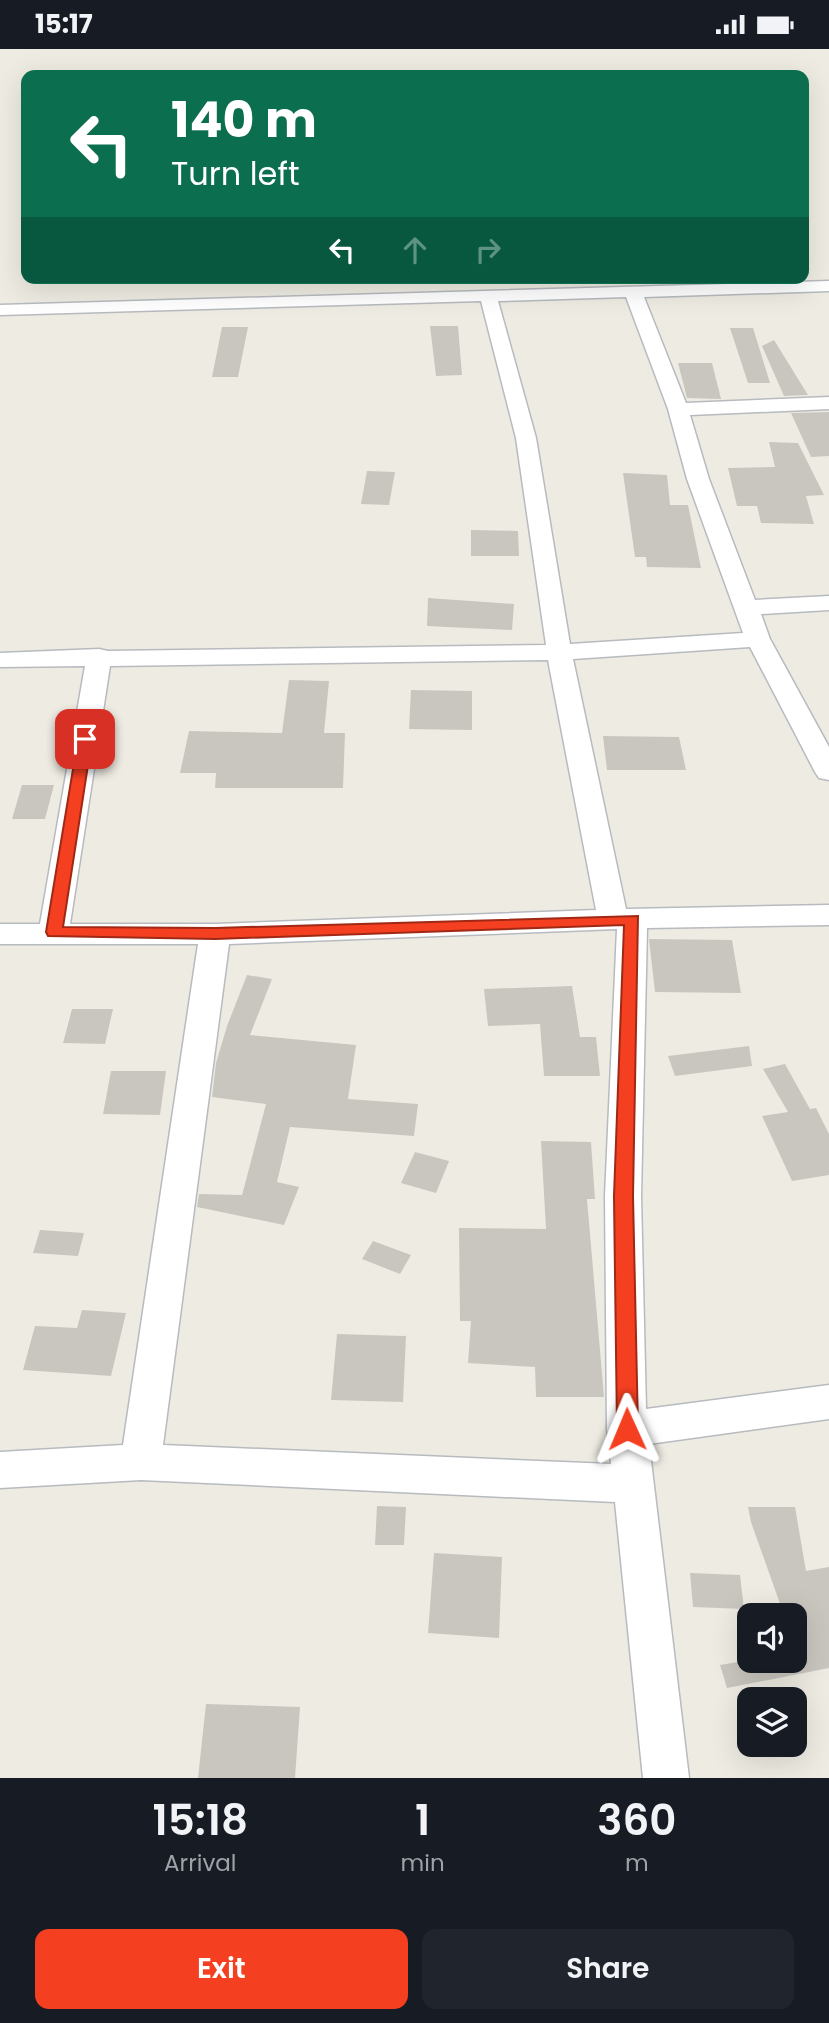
<!DOCTYPE html>
<style>
:root{--surface:#171b24;--page:#20242c;--text:#f1f3f6;--muted:#9ea1a6;--accent:#f53f21}
body{margin:0;font-family:Poppins,sans-serif;background:var(--page);color:var(--text);height:100vh;display:flex;flex-direction:column;font-size:26px;white-space:nowrap}
*{box-sizing:border-box;margin:0}
p{font-size:23px;color:var(--muted)}
.icon{flex:none;width:38px;height:38px;fill:none;stroke:currentColor;stroke-width:2;stroke-linecap:round;stroke-linejoin:round}
.map{position:relative;height:1729px;overflow:hidden}
.drawer{display:flex;flex-direction:column;background:var(--surface);flex:1}
.drawer>*{flex:none}
.hud{position:absolute;left:21px;top:21px;width:788px;height:214px;border-radius:14px;box-shadow:0 7px 28px #0002;background:#0b6e4f;color:#fff;overflow:hidden}
.controls{position:absolute;left:737px;top:1554px;display:grid;gap:14px}
.controls a{display:grid;place-items:center;width:70px;height:70px;border-radius:14px;background:var(--surface);box-shadow:0 7px 28px #0002;font-size:35px}
.pin{position:absolute;display:grid;place-items:center;width:60px;height:60px;color:#fff;margin:-30px;border-radius:14px;box-shadow:0 4px 10px #0006}
.me{position:absolute;width:77px;margin:-38px;rotate:359deg;stroke-linejoin:round;filter:drop-shadow(0 0 5px #0008)}
.turn{display:flex;align-items:center;gap:24px;height:147px;padding:0 35px;font-size:32px}
.turn .icon{width:91px;height:91px;stroke-width:2.5}
.turn b{display:block;font-size:49px;line-height:60px}
.lanes{display:flex;align-items:center;height:66px;padding:0 35px;background:#0003;justify-content:center;gap:35px;direction:ltr}
.lanes .off{opacity:.35}
.eta{display:flex;justify-content:space-evenly;align-items:center;height:119px;text-align:center}
.eta b{font-size:42px;font-weight:600;line-height:49px}
.cta{display:flex;gap:14px;margin-top:auto;padding:14px 35px}
.cta a{flex:1;height:80px;border-radius:14px;background:var(--accent);color:#fff;font-size:28px;font-weight:600;line-height:80px;text-align:center}
.cta a+a{background:var(--page);color:var(--text)}
.status{display:flex;justify-content:space-between;align-items:center;height:49px;padding:0 35px;background:var(--surface);direction:ltr}
.status svg{height:19px;fill:currentColor}
.map>svg:first-child{display:block}
.building{fill:#c9c6bf}
.lines{fill:none;stroke-linecap:round;stroke-linejoin:round}
.minor-casing{stroke:#b7babf;stroke-width:3}
.minor{fill:#fff;fill-rule:evenodd}
.route{fill:#f53f21;stroke:#9f2915;stroke-width:2}
</style>
<div class="status"><b>15:17</b><svg viewBox="0 0 49 12"><path d="M0 12V9h3v3zM5 12V6h3v6zM10 12V3h3v9zM15 12V0h3v12zM26 1h20v11H26zM47 4h2v5h-2z"/></svg></div>
<div class="map">
<svg width="829" height="1729" viewBox="0 0 829 1729">
<rect width="100%" height="100%" fill="#eeece2"/>
<path class="building" d="M430 277H458L462 326 436 327Z
M222 278H248L238 328H212Z
M730 279H753L770 334H748Z
M774 291 808 346 784 347 762 297Z
M678 314H712L721 350 687 349Z
M829 363V407L811 408 791 364Z
M769 393 798 394 824 446 806 447 814 475 761 474 757 457H737L728 419 775 418Z
M367 422 395 423 389 456 361 455Z
M623 424 667 426 670 456H688L701 519 647 518 646 508H635Z
M471 481 518 482 519 507H471Z
M428 549 514 555 512 581 427 577Z
M289 631 329 632 324 684H345L343 739H215L216 724H180L189 682 282 684Z
M411 641 472 642V681L409 680Z
M603 687 679 688 686 721H607Z
M22 736H54L45 770H12Z
M649 890 732 891 741 944 655 943Z
M247 926 272 930 250 986 356 996 348 1050 418 1055 414 1087 290 1078 277 1133 299 1138 284 1176 197 1158 199 1145 242 1146 266 1055 212 1048 216 1014 227 977Z
M572 937 580 988H596L600 1027H544L540 975 488 977 484 940Z
M72 960H113L105 995 63 994Z
M749 997 752 1017 675 1027 668 1007Z
M785 1015 810 1060 816 1059 829 1085V1126L792 1132 762 1067 788 1063 763 1020Z
M111 1022H166L160 1066 103 1065Z
M541 1092 591 1093 595 1150H587L604 1348H536L535 1318 468 1314 471 1272H460L459 1179 546 1180Z
M415 1103 449 1112 436 1144 401 1134Z
M40 1181 84 1184 78 1207 33 1204Z
M373 1192 411 1206 400 1225 362 1210Z
M82 1261 126 1264 111 1327 23 1321 35 1277 77 1279Z
M337 1285 406 1287 403 1353 331 1351Z
M377 1457 406 1458 404 1496H375Z
M748 1458H795L806 1522 829 1518V1619L727 1639 720 1616 744 1612H794L797 1602 794 1566H784L751 1473Z
M434 1504 502 1508 499 1589 428 1584Z
M690 1524 740 1526 744 1560 693 1558Z
M206 1655 300 1658 295 1729H198Z"/>
<g class="lines">
<g class="minor-casing">
<path id="minor" d="M829 232V242L644 248 686 354 829 348V360L690 366 709 430 755 551 829 547V561L761 565 770 590 829 698V731L819 729 815 723 750 598 573 610 626 860 829 856V876L647 879 641 1147 646 1360 829 1336V1370L649 1395 689 1729H643L615 1453 141 1431 0 1439V1403L123 1396 198 895H0V875H40L85 617 0 618V604L99 600 108 602 546 596 516 389 481 252 0 266V256ZM626 248 668 360 687 430 743 584 570 595 536 389 498 252ZM548 611 596 861 215 875H70L110 617ZM617 880 605 1147 607 1380 611 1415 163 1396 229 895Z"/>
</g>
<use href="#minor" class="minor"/>
</g>
<path class="route" d="M85 686 92 690 63 878 215 879 638 867 633 1147 638 1380 635 1387 627 1390 620 1387 617 1380 614 1147 624 876 215 890 48 887 46 883 78 690Z"/>
</svg>
<div class="controls">
<a><svg class="icon" aria-label="sound" viewBox="0 0 24 24"><path d="M4 9h4l5-4v14l-5-4H4zM17 9q2 3 0 6"/></svg></a>
<a><svg class="icon" aria-label="layers" viewBox="0 0 24 24"><path d="M12 4l9 5-9 5-9-5zM3 14l9 5 9-5"/></svg></a>
</div>
<div class="pin" style="left:85px;top:690px;background:#d93025"><svg class="icon" aria-label="arrive" viewBox="0 0 24 24"><path d="M6 21V4h12l-3 4 3 4H6"/></svg></div>
<svg class="me" style="left:627px;top:1380px" viewBox="-20 -20 40 40"><path d="M0-17L14 15 0 8-14 15z" fill="#f53f21" stroke="#fff" stroke-width="4"/></svg>
<div class="hud">
<div class="turn"><svg class="icon" aria-label="left" viewBox="0 0 24 24"><path d="M17 20v-9H6M10 6l-5 5 5 5"/></svg><div><b>140 m</b>Turn left</div></div>
<div class="lanes"><svg class="icon" aria-label="left" viewBox="0 0 24 24"><path d="M17 20v-9H6M10 6l-5 5 5 5"/></svg><svg class="icon off" aria-label="ahead" viewBox="0 0 24 24"><path d="M12 20V5M6 11l6-6 6 6"/></svg><svg class="icon off" aria-label="right" viewBox="0 0 24 24"><path d="M7 20v-9h11M14 6l5 5-5 5"/></svg></div>
</div>
</div>
<section class="drawer">
<div class="eta">
<div><b>15:18</b><p>Arrival</p></div>
<div><b>1</b><p>min</p></div>
<div><b>360</b><p>m</p></div>
</div>
<div class="cta"><a>Exit</a><a>Share</a></div>
</section>
